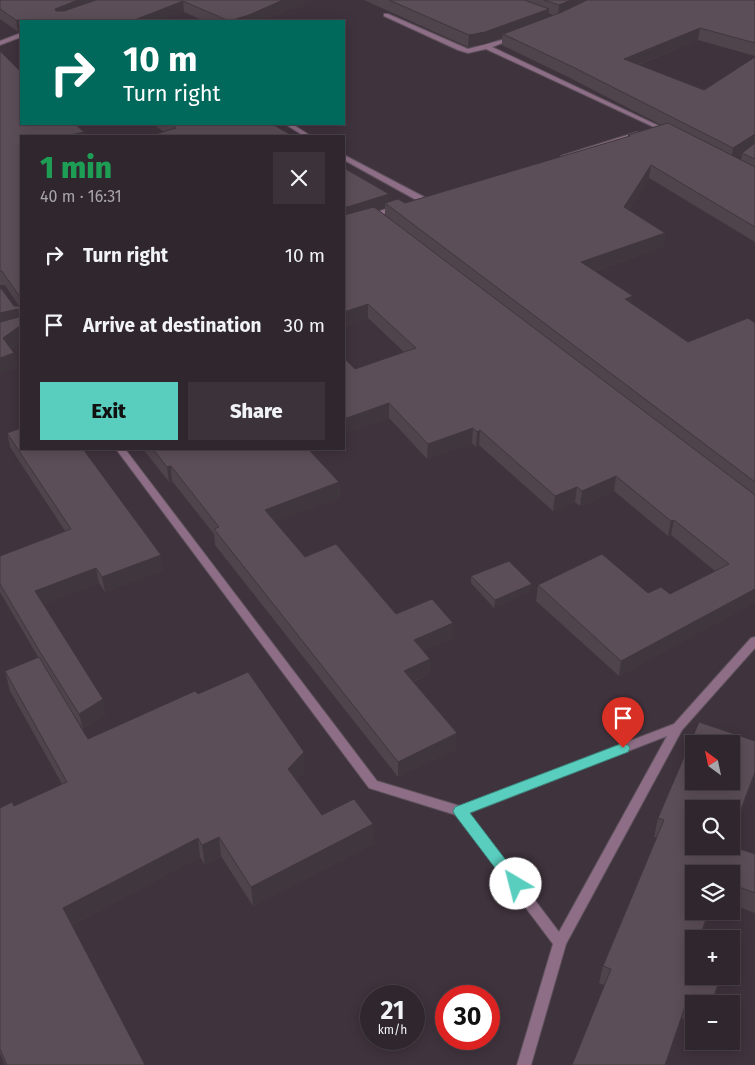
<!DOCTYPE html>
<meta charset="utf-8">
<style>
:root{--surface:#2f262e;--page:#3b323a;--text:#f1f3f6;--muted:#a7a5aa;--line:#4a434a;--accent:#59cebf}
body{margin:0;font-family:"Fira Sans",sans-serif;background:var(--page);color:var(--text);height:100vh;display:flex;flex-direction:column;font-size:19px;white-space:nowrap}
*{box-sizing:border-box;margin:0}
p{font-size:16px;color:var(--muted)}
.icon{flex:none;width:28px;height:28px;fill:none;stroke:currentColor;stroke-width:2;stroke-linecap:round;stroke-linejoin:round}
.map{position:relative;flex:1;overflow:hidden}
.panel{position:absolute;left:20px;top:135px;width:325px;height:315px;display:flex;flex-direction:column;background:var(--surface);border-radius:0px;box-shadow:0 2px 12px #0003,0 0 0 1px var(--line)}
.panel>*{flex:none}
.banner{position:absolute;left:20px;top:20px;width:325px;height:105px;border-radius:0px;box-shadow:0 2px 12px #0003,0 0 0 1px var(--line);background:#00695c;color:#fff;overflow:hidden}
.needle{width:32px;rotate:327deg}
.tools{position:absolute;left:685px;top:735px;display:grid;gap:10px}
.tools a{display:grid;place-items:center;width:55px;height:55px;border-radius:0px;background:var(--surface);box-shadow:0 2px 12px #0003,0 0 0 1px var(--line);font-size:25px}
.speed{position:absolute;left:360px;top:985px;display:flex;gap:10px;font-size:25px;font-weight:700;text-align:center}
.speed>*{display:grid;place-content:center;width:65px;height:65px;border-radius:50%;background:var(--surface);box-shadow:0 2px 12px #0003,0 0 0 1px var(--line);line-height:1}
.speed small{font-size:12px;font-weight:400}
.speed .limit{border:8px solid #d22;background:#fff;color:#111}
.pin{position:absolute;display:grid;place-items:center;width:42px;height:42px;color:#fff;margin:-51px -21px;border-radius:50% 50% 50% 0;rotate:-45deg;box-shadow:0 0 5px #0007}
.pin .icon{rotate:45deg}
.me{position:absolute;width:55px;margin:-28px;rotate:323deg;stroke-linejoin:round;filter:drop-shadow(0 0 4px #0008)}
.turn{display:flex;align-items:center;gap:18px;height:105px;padding:0 20px;font-size:22px}
.turn .icon{width:65px;height:65px;stroke-width:2.5}
.turn b{display:block;font-size:35px;line-height:42px}
.round{display:grid;place-items:center;flex:none;width:52px;height:52px;border-radius:0px;background:var(--page)}
.headline{display:flex;align-items:center;justify-content:space-between;height:85px;padding:0 20px}
h1{font-size:30px;font-weight:800;line-height:38px;color:#1e9e55}
.action{display:flex;gap:10px;margin-top:auto;padding:10px 20px}
.action a{flex:1;height:58px;border-radius:0px;background:var(--accent);color:#111;font-size:20px;font-weight:800;line-height:58px;text-align:center}
.action a+a{background:var(--page);color:var(--text)}
ul{padding:0;list-style:none}
li{display:flex;align-items:center;gap:15px;height:70px;padding:0 20px}
li div{flex:1}
li b{display:block;font-size:19px}
li em{font-style:normal}
.map>svg:first-child{display:block}
.lines{fill:none;stroke-linecap:round;stroke-linejoin:round}
.lane-casing{stroke:#5d515b;stroke-width:2}
.street-casing{stroke:#5d515b;stroke-width:2}
.lane{fill:#8d6e86;fill-rule:evenodd}
.street{fill:#8d6e86;fill-rule:evenodd}
.wall{fill:#4f434c;fill-rule:evenodd}
.shaded-wall{fill:#40373e}
.building{fill:#5c4e58;stroke:#40373e;fill-rule:evenodd}
.route{fill:#59cebf;stroke:#3a867c}
</style>
<div class="map">
<svg width="755" height="1065" viewBox="0 0 755 1065">
<rect width="100%" height="100%" fill="#3f333d"/>
<g class="lines">
<g class="lane-casing">
<path id="lane" d="M384 14H388L468 49 516 36V38L492 47 661 127 656 128 486 49 468 53 458 50 384 16Z
M285 124H292L311 136H304Z
M344 155 426 198 427 200 420 202 344 160Z"/>
</g>
<g class="street-casing">
<path id="street" d="M21 33V37L0 45V41Z
M637 132 642 133 566 157 561 156Z
M395 206 402 208 344 227V223Z
M116 449H125L377 781 460 806 674 724 751 638 755 637V648L682 730 566 944 531 1065H517L553 944 456 815 369 788ZM667 736 559 932 469 813Z"/>
</g>
<use href="#lane" class="lane"/>
<use href="#street" class="street"/>
</g>
<path class="wall" d="M0 0H309L262 21H204L184 12 21 21V32H18L0 19Z
M364 0H755V56L698 40 638 65 704 90 755 57V242L649 178 629 210 665 233 663 247 595 271 632 304 688 342 755 323V602L619 676 536 601 538 585 670 594 715 571 671 535 668 536 614 491 580 506 575 502 553 511 479 445 476 447 472 443 427 459 389 418 344 434V358L355 369 404 352 368 318 344 327V168L389 194V202L405 203 628 137V135L661 125 572 79 502 45V38L485 44 468 47ZM548 13 553 15 548 17ZM742 154 741 160 736 157ZM385 208V215L378 210Z
M0 51 21 136V341L11 349 17 368 0 373V287L14 306H19L5 285H0Z
M153 124H272L164 132Z
M7 433 163 570 105 592 99 583 43 604 106 714 83 729 75 716 88 739 198 694 305 772 297 780 322 815 373 844 253 906 221 856 205 865 200 857 72 925 145 1065H5L0 1053V808L14 806 62 784 10 691 5 671 38 657 0 592V556L65 531 10 447Z
M143 449H308L339 482 340 497 275 522 305 557 396 614 453 638 423 651 430 659 429 674 413 682 456 749 398 777 215 545 214 534 172 481 169 482Z
M471 576 531 591 494 608 471 583Z
M755 741V776L731 841V809L694 846 755 854V913L731 904V874H694V939L721 976 712 1004H694V1014L689 1011 686 1020 599 983 603 966 657 837H654L658 818Z"/>
<path class="shaded-wall" d="M78 0H111L56 20 55 9Z
M283 0H309L262 21H229Z
M571 0H594L558 17 559 5Z
M183 1 184 12 161 21H132Z
M549 9 548 21 503 34 502 38 485 44 468 47 469 35Z
M16 20H20L21 32H18Z
M700 28 698 40 622 71 624 59Z
M84 132V136H66Z
M755 134 754 145 731 161 733 148Z
M651 165 649 178 623 221 624 207Z
M389 194V206L385 203V208L344 221V208Z
M665 233 663 247 580 276 581 262Z
M633 296 631 310 625 299Z
M368 304V318L344 327V312Z
M18 309 21 323 0 328V313Z
M21 325V341L6 352 3 338Z
M14 353 17 368 0 373V358Z
M389 403V418L344 434V419Z
M473 428 472 443 427 459 428 444Z
M480 430 479 445 476 447 477 432Z
M171 466 172 481 169 482 167 467Z
M616 476 614 491 580 506 582 491Z
M339 482 340 497 266 526 265 510Z
M577 487 575 502 553 511 555 496Z
M674 520 671 535 668 536 671 521Z
M161 555 163 570 105 592 102 577Z
M96 568 99 583 38 606 35 591Z
M532 584 531 591 494 608 495 600Z
M755 589V602L619 676 621 661Z
M453 623V638L413 656 414 640Z
M430 659 429 674 403 686 404 671Z
M103 699 106 714 83 729 79 714Z
M457 733 456 749 398 777V762Z
M304 752 305 772 290 789 288 769Z
M755 772V776L731 841V836Z
M373 824V844L253 906 251 887Z
M219 837 221 856 205 865 202 845Z
M198 838 200 857 68 927 63 908Z
M709 911H711L701 939H699Z
M687 1001 682 1018 666 1065H665Z"/>
<path class="building" d="M0 0H78L55 9 56 11H64L96 0H283L249 15 229 21 183 1 132 21H21V24L20 20H16L0 9Z
M389 0H524L549 9 485 32 469 35Z
M544 0H571L559 5Z
M587 0H755V43L700 28 624 59 704 90 755 57V134L733 148 573 67 503 34 562 12Z
M0 51 21 72V124H75L84 132 66 136H21V325L3 338 14 353 0 358V322L19 317 20 311 18 309 0 313V287L14 306H20V297L2 271H0Z
M668 123 755 167V227L651 165 624 207 665 233 581 262 633 296 625 299 688 342 748 318 755 323V482L385 203 398 199 405 203 630 136 628 135Z
M170 124H272L293 136H150L176 128Z
M755 143V159L742 153Z
M344 168 389 194 344 208Z
M374 207 755 495V589L621 661 538 585 602 554 648 593 661 587 670 594 729 564 674 520 671 521 616 476 582 491 577 487 555 496 480 430 477 432 473 428 428 444 389 403 344 419V358L355 369 416 348 368 304 344 312V215Z
M21 428V449H83L161 555 102 577 96 568 35 591 103 699 79 714 40 652 0 584V556L71 529 7 433Z
M153 449H308L339 482 265 510 305 557 336 544 396 614 432 599 453 623 414 640 430 659 404 671 457 733 398 762 214 529 219 527 171 466 167 467Z
M509 561 532 584 495 600 471 576Z
M39 657 88 739 195 691 198 694 248 672 304 752 288 769 322 815 354 799 373 824 251 887 219 837 202 845 198 838 63 908 145 1065H7L0 1049V808L12 802 14 806 67 782 5 671Z
M699 722 755 741V772L731 836V809H694V846H731L755 854V893L731 884V874H694V911H709L699 939H694V976H721L712 1001 694 994 691 1002 687 1001 665 1065H572L611 969 603 966 664 820 658 818ZM694 744H731V781H694Z"/>
<path class="route" d="M623 743 628 745 630 748 628 752 470 813 521 880 523 884 521 889 516 891 511 889 455 815 453 811 455 807Z"/>
</svg>
<div class="tools">
<a><svg class="needle" viewBox="-14 -14 28 28"><path d="M0-13l5 13h-10z" fill="#e53935"/><path d="M0 13l5-13h-10z" fill="#a7a5aa"/></svg></a>
<a><svg class="icon" aria-label="search" viewBox="0 0 24 24"><circle cx="10" cy="10" r="6"/><path d="M15 15l6 6"/></svg></a>
<a><svg class="icon" aria-label="layers" viewBox="0 0 24 24"><path d="M12 4l9 5-9 5-9-5zM3 14l9 5 9-5"/></svg></a>
<a>+</a>
<a>−</a>
</div>
<div class="speed"><div>21<small>km/h</small></div><div class="limit">30</div></div>
<div class="pin" style="left:623px;top:748px;background:#d93025"><svg class="icon" aria-label="arrive" viewBox="0 0 24 24"><path d="M6 21V4h12l-3 4 3 4H6"/></svg></div>
<svg class="me" style="left:516px;top:884px" viewBox="-20 -20 40 40"><circle r="19" fill="#fff"/><path d="M0-13L10 11 0 6-10 11z" fill="#59cebf"/></svg>
<div class="banner">
<div class="turn"><svg class="icon" aria-label="right" viewBox="0 0 24 24"><path d="M7 20v-9h11M14 6l5 5-5 5"/></svg><div><b>10 m</b>Turn right</div></div>
</div>
<section class="panel">
<div class="headline"><div><h1>1 min</h1><p>40 m · 16:31</p></div><a class="round"><svg class="icon" aria-label="close" viewBox="0 0 24 24"><path d="M6 6l12 12M18 6L6 18"/></svg></a></div>
<ul>
<li><svg class="icon" aria-label="right" viewBox="0 0 24 24"><path d="M7 20v-9h11M14 6l5 5-5 5"/></svg><div><b>Turn right</b></div><em>10 m</em></li>
<li><svg class="icon" aria-label="arrive" viewBox="0 0 24 24"><path d="M6 21V4h12l-3 4 3 4H6"/></svg><div><b>Arrive at destination</b></div><em>30 m</em></li>
</ul>
<div class="action"><a>Exit</a><a>Share</a></div>
</section>
</div>
